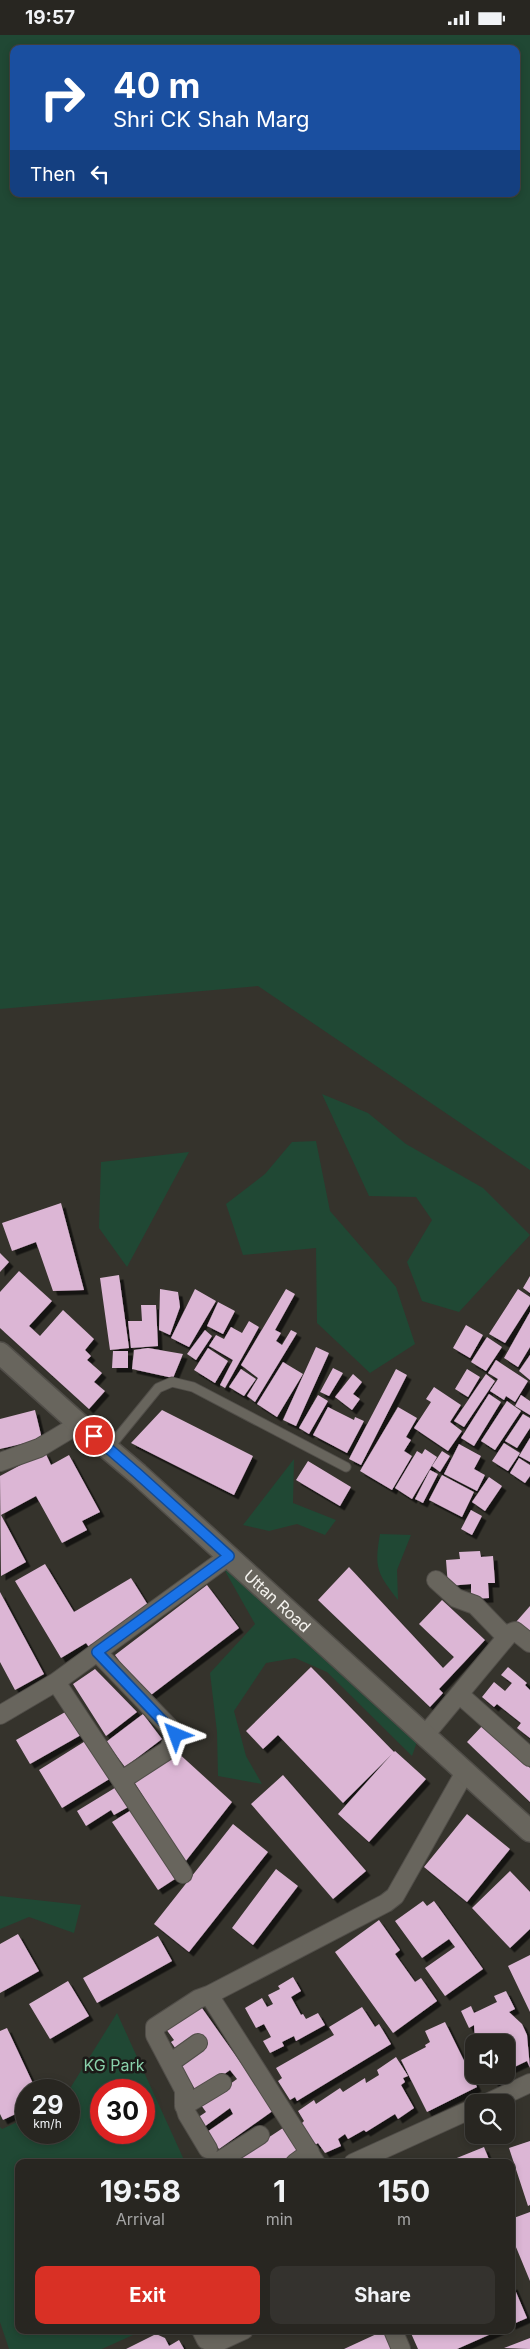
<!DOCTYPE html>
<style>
:root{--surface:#282621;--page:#34322e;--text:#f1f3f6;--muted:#a5a5a5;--line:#44433f;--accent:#d93025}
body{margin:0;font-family:Inter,sans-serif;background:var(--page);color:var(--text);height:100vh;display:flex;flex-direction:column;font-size:19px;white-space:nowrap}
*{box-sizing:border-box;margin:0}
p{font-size:16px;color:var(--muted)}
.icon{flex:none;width:28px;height:28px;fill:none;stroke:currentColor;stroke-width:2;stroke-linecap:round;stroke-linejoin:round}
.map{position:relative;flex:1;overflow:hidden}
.details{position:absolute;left:15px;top:2124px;width:500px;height:175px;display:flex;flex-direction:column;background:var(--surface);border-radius:10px;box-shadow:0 2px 8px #0003,0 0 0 1px var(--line)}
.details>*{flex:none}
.guide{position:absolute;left:10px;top:10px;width:510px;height:152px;border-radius:10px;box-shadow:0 2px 8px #0003,0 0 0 1px var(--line);background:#1a4fa0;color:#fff;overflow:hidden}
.fabs{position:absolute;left:465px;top:1999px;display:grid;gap:10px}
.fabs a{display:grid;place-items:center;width:50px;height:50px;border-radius:10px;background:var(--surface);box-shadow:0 2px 8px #0003,0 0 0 1px var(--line);font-size:25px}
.speed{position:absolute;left:15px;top:2044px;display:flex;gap:10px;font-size:25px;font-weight:700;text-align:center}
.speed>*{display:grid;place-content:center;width:65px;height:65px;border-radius:50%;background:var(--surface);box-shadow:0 2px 8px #0003,0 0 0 1px var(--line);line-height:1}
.speed small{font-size:12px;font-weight:400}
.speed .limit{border:8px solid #d22;background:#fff;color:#111}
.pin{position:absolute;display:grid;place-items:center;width:42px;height:42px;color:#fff;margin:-21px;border:2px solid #fff;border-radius:50%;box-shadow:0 1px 5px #0007}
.me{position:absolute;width:55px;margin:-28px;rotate:316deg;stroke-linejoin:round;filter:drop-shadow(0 0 4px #0008)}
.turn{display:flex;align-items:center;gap:18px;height:105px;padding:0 20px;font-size:22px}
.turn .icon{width:65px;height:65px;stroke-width:2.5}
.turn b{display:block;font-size:35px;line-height:42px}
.then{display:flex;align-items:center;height:48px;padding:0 20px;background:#0003;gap:10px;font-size:19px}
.eta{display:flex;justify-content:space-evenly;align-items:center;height:85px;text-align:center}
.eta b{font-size:30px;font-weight:700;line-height:35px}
.action{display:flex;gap:10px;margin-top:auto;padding:10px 20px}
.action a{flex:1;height:58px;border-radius:10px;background:var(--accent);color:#fff;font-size:20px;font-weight:700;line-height:58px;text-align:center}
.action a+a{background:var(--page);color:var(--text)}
.status{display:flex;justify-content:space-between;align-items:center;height:35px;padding:0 25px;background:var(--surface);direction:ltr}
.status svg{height:14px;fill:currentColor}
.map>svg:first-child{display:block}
.green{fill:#204834;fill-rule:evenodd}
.building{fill:#dcb6d5;filter:url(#shadow)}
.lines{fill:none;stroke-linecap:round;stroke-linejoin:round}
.service-casing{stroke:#514e49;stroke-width:11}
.minor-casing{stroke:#514e49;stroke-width:20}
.tertiary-casing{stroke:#514e49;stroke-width:24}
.service{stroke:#68655d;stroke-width:9}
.minor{stroke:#68655d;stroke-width:18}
.tertiary{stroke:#68655d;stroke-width:21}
.route-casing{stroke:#114b97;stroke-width:12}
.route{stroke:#1a73e8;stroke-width:9}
.labels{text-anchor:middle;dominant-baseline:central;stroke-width:5;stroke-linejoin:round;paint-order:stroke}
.street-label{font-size:16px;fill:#f5f3ef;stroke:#1c1a18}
.park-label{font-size:16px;fill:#89d0aa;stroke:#1c1a18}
</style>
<div class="status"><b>19:57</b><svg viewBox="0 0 49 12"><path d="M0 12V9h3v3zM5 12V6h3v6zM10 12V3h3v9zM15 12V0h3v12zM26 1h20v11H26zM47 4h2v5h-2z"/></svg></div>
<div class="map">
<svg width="530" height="2314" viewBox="0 0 530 2314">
<defs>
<filter id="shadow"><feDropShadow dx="4.5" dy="4.5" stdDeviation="0" flood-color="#0009"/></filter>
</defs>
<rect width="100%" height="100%" fill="#35332c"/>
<path class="green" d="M0 0H530V1135L258 951 0 974ZM14 14H516V159H14Z
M322 1059 368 1078 406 1109 483 1153 530 1200 459 1277 422 1266 407 1227 432 1185 416 1162 369 1161Z
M316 1106 330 1176 396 1252 415 1309 370 1338 317 1288 316 1213 243 1220 226 1169 265 1139 292 1107Z
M189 1117 127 1232 99 1193 101 1127Z
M294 1424 293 1468 336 1485 325 1500 297 1489 269 1496 243 1490Z
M380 1499 411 1500 397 1535 398 1565C377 1538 374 1533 380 1499Z
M220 1527 418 1704 412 1721 327 1637 295 1623 266 1628 234 1676 246 1721 262 1749 218 1741 217 1697 210 1638 255 1589Z
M0 1861 81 1870 74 1898 29 1882 0 1894Z
M117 1978 185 2127 19 2128V2295H144L102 2314H9L0 2287V2092L2 2094 26 2083V2098H69V2055ZM101 2055H144V2098H101Z"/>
<path class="building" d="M61 1168 84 1255 53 1256 36 1207 12 1216 2 1188Z
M0 1218 9 1227 0 1237Z
M19 1236 52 1266 29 1291 40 1301 63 1275 94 1304 85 1315 91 1321 87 1325 102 1338 94 1347 105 1356 89 1374 0 1293V1257Z
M119 1240 129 1313 110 1315 100 1243Z
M530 1241V1258L523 1253Z
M160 1254 178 1257 180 1272 170 1300 159 1295Z
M195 1254 216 1266 189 1312 171 1303Z
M286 1254 295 1259 275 1295 281 1298 276 1306 282 1310 291 1295 297 1298 255 1367 247 1361 258 1343 241 1330Z
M518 1254 530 1262V1269L505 1308 489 1299Z
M218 1267 235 1276 223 1299 207 1291Z
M141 1270H156L158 1311 131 1313 128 1286H142Z
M530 1277V1312L518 1332 504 1323Z
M249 1286 259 1292 225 1353 220 1350 233 1325 209 1311 216 1300 224 1304 231 1292 242 1298Z
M466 1290 483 1300 470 1323 453 1313Z
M205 1295 212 1301 196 1325 187 1319Z
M487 1302 502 1312 486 1336 471 1327Z
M316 1312 329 1318 296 1391 283 1385Z
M148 1313 183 1319 173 1343 132 1334 134 1315Z
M208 1313 228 1326 215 1348 194 1335Z
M113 1316H128V1333H112Z
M530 1320V1345L519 1336Z
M496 1325 528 1346 515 1367 506 1361 504 1365 490 1356 498 1344 488 1338Z
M283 1327 303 1339 277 1382 257 1369Z
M333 1333 343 1338 329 1361 320 1357Z
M241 1334 256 1344 244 1361 229 1352Z
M396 1334 407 1340 361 1430 349 1424Z
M467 1334 480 1342 468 1362 455 1354Z
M353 1339 362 1347 353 1359 360 1364 352 1375 335 1362Z
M486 1339 495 1346 464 1392 454 1386Z
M434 1352 461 1370 450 1387 462 1396 448 1416 414 1393 431 1367 426 1364Z
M489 1359 501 1367 474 1411 461 1403Z
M318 1360 328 1366 309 1399 299 1393Z
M521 1360 530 1366V1380L515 1371Z
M507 1366 521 1376 495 1415 481 1406Z
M328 1372 354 1385 355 1382 364 1386 347 1418 313 1400Z
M398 1372 417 1383 406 1402 411 1405 404 1416 412 1421 392 1455 360 1436Z
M35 1375 42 1404 0 1414V1384Z
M162 1375 253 1421 234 1460 131 1408Z
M523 1379 530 1383V1393L517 1413 505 1406Z
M530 1403V1427L519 1421Z
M504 1408 520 1418 508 1436 492 1426Z
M459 1409 481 1421 474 1434 485 1440 477 1456 444 1439Z
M425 1414 437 1422 412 1464 395 1453 417 1416 422 1419Z
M442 1416 450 1421 440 1437 432 1431Z
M45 1417 51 1430 69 1420 100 1477 82 1486 87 1495 62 1508 36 1461 1 1480 26 1527 1 1541 0 1441Z
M519 1423 530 1430V1441L525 1448 510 1438Z
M308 1426 351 1452 340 1471 296 1445Z
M430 1435 438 1439 423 1468 415 1464Z
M442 1440 474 1457 462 1482 429 1465Z
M489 1442 502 1451 485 1476 472 1467Z
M471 1475 482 1481 472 1500 461 1494Z
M480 1516 481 1522 493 1521 495 1548H488L489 1563 471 1564V1549L448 1551 446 1525 460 1524 459 1517Z
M45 1529 74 1577 131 1543 151 1575 89 1612 86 1608 61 1623 15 1546Z
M349 1532 443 1633 454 1622 419 1589 442 1565 485 1605 439 1654 443 1658 430 1672 318 1565Z
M207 1550 239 1593 147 1663 115 1620Z
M0 1557 44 1639 15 1655 0 1627Z
M530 1571V1599L516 1587Z
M311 1632 394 1717 395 1716 426 1744 369 1807 338 1779 392 1719 343 1768 278 1700 263 1714 246 1696Z
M508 1632 527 1648 525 1650 530 1655V1703L517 1693 521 1688 497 1669 494 1672 482 1662 494 1647 505 1656 512 1648 501 1640Z
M95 1634 137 1677 106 1701 73 1649Z
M67 1676 81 1700 30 1729 16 1705Z
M143 1679 162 1704 125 1732 106 1707Z
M484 1689 530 1733V1767L467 1707Z
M87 1705 111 1743 62 1773 39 1735Z
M176 1716 232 1767 185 1827 134 1747Z
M283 1740 366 1836 333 1864 251 1769Z
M118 1751 130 1771 114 1780 111 1775 86 1791 77 1776Z
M133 1774 178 1842 158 1855 112 1787Z
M467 1779 510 1814 467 1867 424 1832Z
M233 1789 268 1817 189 1917 154 1889Z
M276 1834 298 1851 253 1910 232 1893Z
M510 1836 530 1857V1894L510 1913 472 1873Z
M423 1866 427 1871 434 1866 483 1934 445 1961 425 1933 455 1912 449 1904 422 1923 395 1886Z
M379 1885 400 1915 395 1919 415 1947 421 1943 437 1966 393 1998 335 1917Z
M18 1899 39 1936 0 1958V1909Z
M158 1901 172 1926 97 1968 83 1943Z
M530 1920V1977L508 1931Z
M293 1942 301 1956 291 1962 301 1980 303 1979 306 1984 318 1978 325 1990 296 2006 294 2001 282 2007 284 2011 270 2018 263 2006 271 2002 264 1989 256 1993 245 1973 262 1963 267 1972 273 1969 268 1960 280 1954 278 1951Z
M68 1946 89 1981 50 2004 29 1969Z
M506 1956 515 1974 509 1977 522 1989 527 2000 530 2033 527 2026 506 2036V2008H475L474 1990 469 1993 461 1976 471 1971 474 1978 497 1967 494 1961Z
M197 1966 274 2075 219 2114 207 2097 233 2079 230 2073 204 2092 197 2083 206 2077 201 2070 237 2044 230 2035 198 2058 177 2029 178 2017 171 2007 174 2005 163 1990Z
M362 1972 375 1992 379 1989 391 2009 297 2066 295 2062 290 2065 278 2046 282 2043 276 2033 334 2000 329 1992Z
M445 1987 477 2052 427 2077 401 2025 426 2012 425 2010 430 2007 425 1996Z
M7 1993 36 2055H26V2074L3 2085 0 2079V1996Z
M396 2022 408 2041 403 2043 405 2047 401 2050 414 2073 398 2084 395 2079 366 2097 364 2095 348 2104 345 2099 338 2104 341 2111 325 2118 318 2108 315 2110 301 2089 304 2086 298 2076 314 2065 316 2069 340 2053 343 2057 365 2043 366 2048 379 2040 377 2035Z
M490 2040H503L505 2044 495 2049Z
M283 2093 300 2119 287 2128H230Z
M530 2106V2170L528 2171 509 2113Z
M484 2112 490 2127H447Z
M530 2177V2246L511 2200V2184Z
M513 2250 527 2283 511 2290V2251Z
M500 2295 457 2314H418L410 2296Z
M383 2296 392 2314H344Z
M156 2299 165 2303 169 2311 179 2305 184 2314H126Z
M530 2303V2314L504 2313Z"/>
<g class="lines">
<g class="service-casing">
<path id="service" d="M109 1413 158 1353 172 1347 193 1352 346 1432"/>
</g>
<g class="minor-casing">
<path id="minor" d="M0 1427 39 1413 79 1389
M436 1545 456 1563 475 1570 506 1602
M97 1617 176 1699 168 1715 122 1745
M56 1647 183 1839
M459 1659 530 1722
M0 1680 56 1647 229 1521
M425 1700 510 1598 515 1596 530 1608
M170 2028 198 2008
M487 2068 530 2048
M184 2071 222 2048
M208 2114 187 2079 184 2069V2055L155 2000V1992L198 1964 209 1960
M216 2128 260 2100
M295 2128 310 2117
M316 2128 209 1960 386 1868 395 1861 465 1737
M353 2128 474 2073
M201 2295 206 2305 216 2308 244 2295
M393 2295 401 2314"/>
</g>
<g class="tertiary-casing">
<g id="tertiary">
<path id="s1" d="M0 1318 79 1389 138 1439 530 1796"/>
</g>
</g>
<use href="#service" class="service"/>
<use href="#minor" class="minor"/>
<use href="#tertiary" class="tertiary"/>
</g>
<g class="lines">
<g class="route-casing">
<path id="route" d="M94 1401 138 1439 229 1521 97 1617 176 1700"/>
</g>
<use href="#route" class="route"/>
</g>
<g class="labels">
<g class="street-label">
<text stroke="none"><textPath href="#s1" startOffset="372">Uttan Road</textPath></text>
</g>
<g class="park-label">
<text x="114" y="2030">KG Park</text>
</g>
</g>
</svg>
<div class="fabs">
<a><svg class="icon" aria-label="sound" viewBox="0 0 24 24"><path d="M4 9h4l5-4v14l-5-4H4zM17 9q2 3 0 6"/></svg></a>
<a><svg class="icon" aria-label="search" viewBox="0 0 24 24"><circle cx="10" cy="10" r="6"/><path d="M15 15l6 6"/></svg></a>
</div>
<div class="speed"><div>29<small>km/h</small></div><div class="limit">30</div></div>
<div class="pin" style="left:94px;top:1401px;background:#d93025"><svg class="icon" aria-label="arrive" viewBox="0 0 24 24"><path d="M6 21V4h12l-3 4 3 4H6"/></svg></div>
<svg class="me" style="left:176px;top:1700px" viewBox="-20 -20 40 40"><path d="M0-17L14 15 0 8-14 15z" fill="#1a73e8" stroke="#fff" stroke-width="4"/></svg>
<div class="guide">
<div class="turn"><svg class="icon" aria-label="right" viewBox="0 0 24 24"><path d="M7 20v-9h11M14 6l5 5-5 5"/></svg><div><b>40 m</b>Shri CK Shah Marg</div></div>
<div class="then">Then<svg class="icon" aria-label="left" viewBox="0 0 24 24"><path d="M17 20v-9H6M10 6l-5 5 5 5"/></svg></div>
</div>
<section class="details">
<div class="eta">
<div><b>19:58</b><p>Arrival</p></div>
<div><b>1</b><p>min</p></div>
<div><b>150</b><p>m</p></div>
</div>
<div class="action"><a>Exit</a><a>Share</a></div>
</section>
</div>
